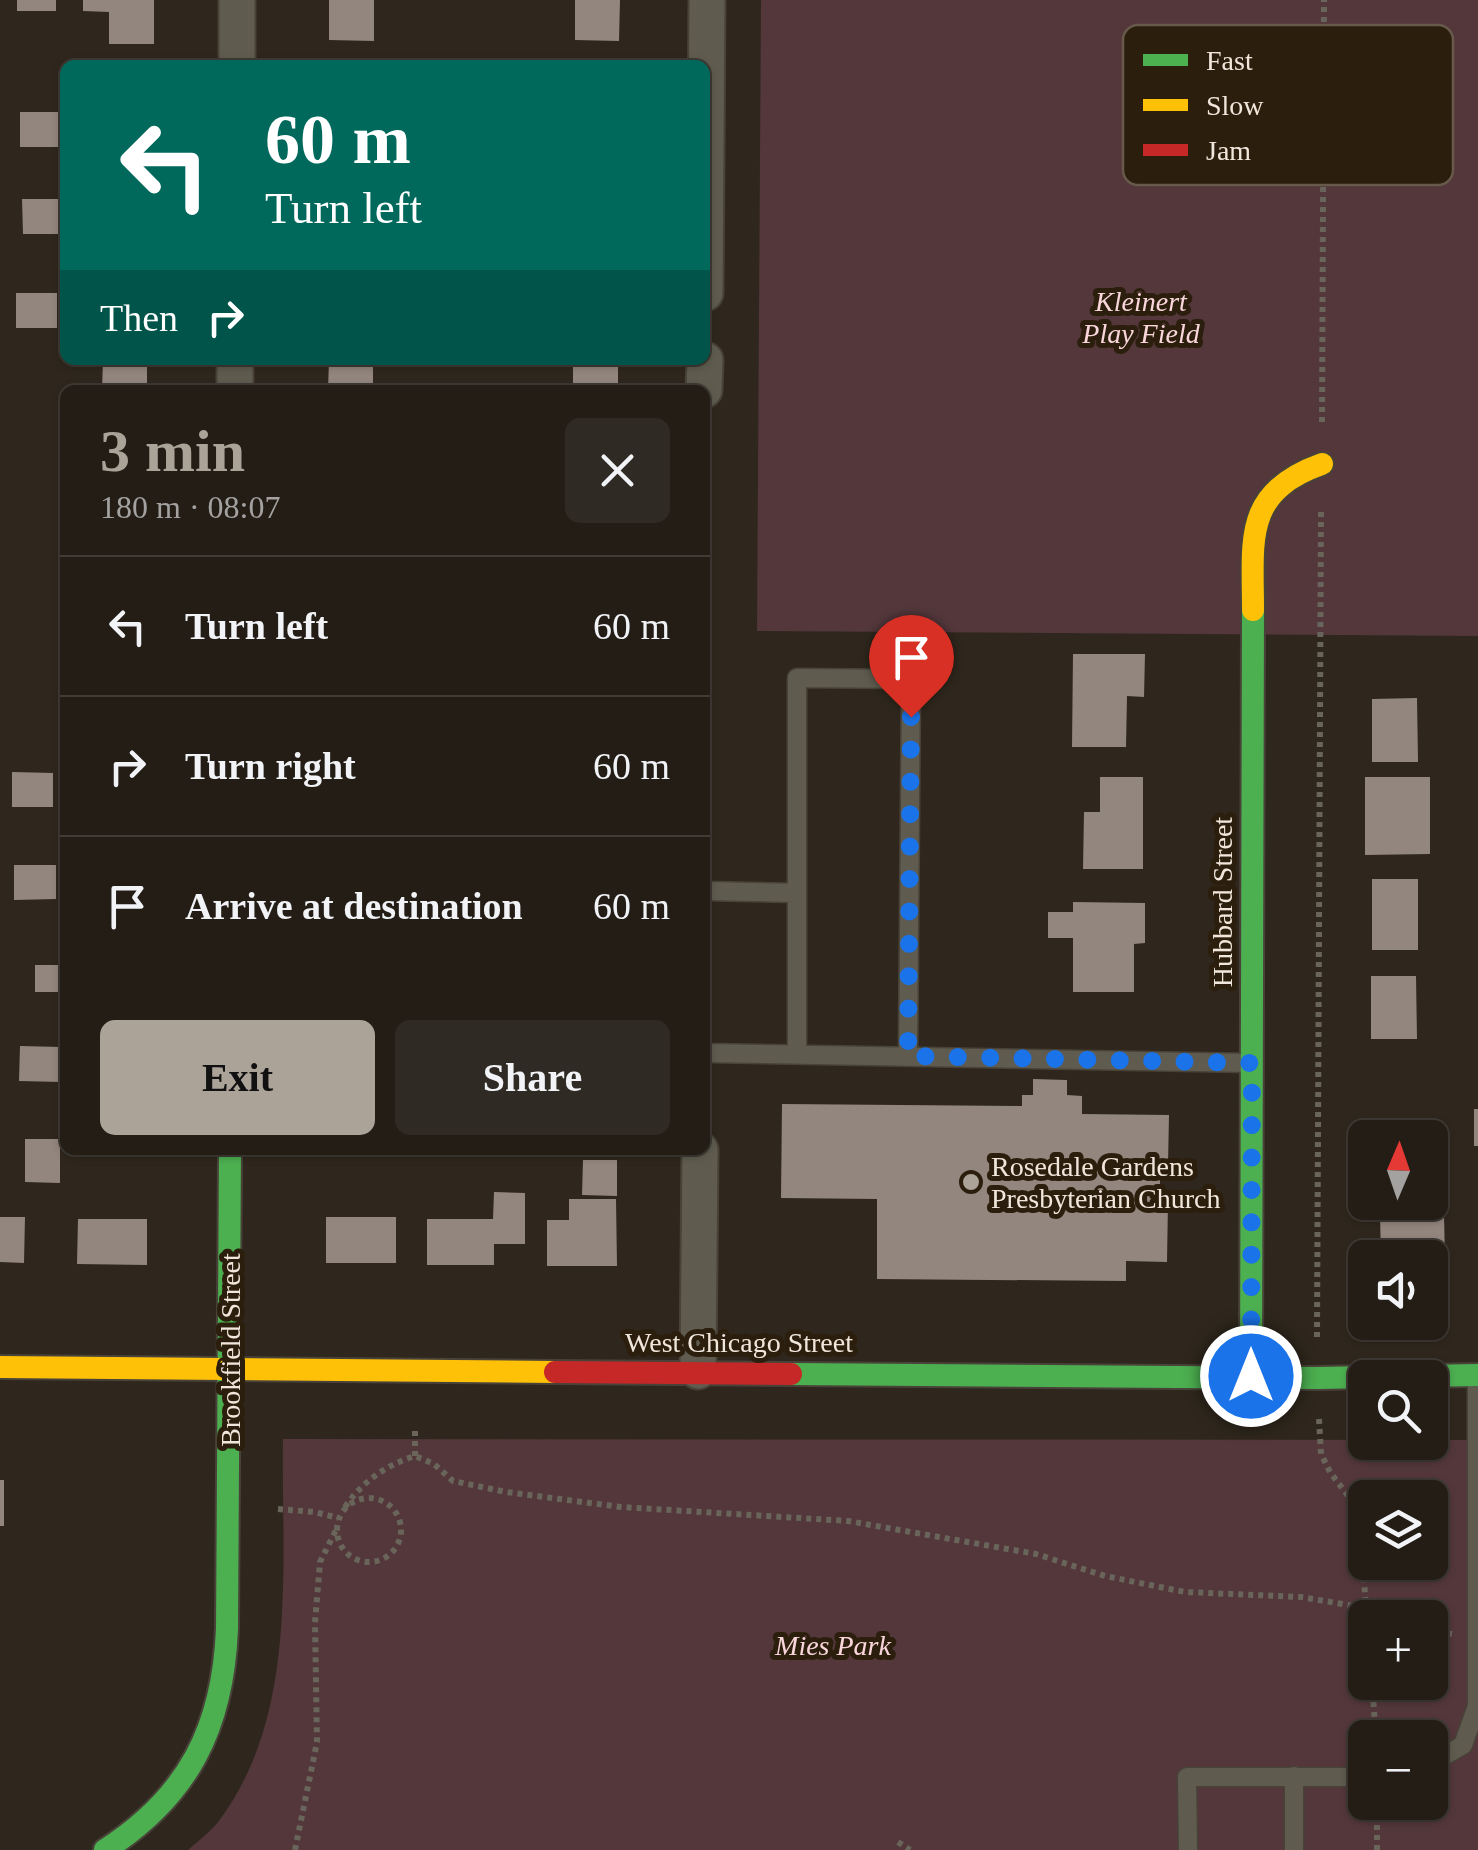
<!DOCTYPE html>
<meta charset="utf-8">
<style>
:root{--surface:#231d16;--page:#2f2a23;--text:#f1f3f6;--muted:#a3a2a1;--line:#403b35;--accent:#aca398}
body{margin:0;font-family:"Times New Roman",serif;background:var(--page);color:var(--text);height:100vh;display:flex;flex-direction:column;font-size:38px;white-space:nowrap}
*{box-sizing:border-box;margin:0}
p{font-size:32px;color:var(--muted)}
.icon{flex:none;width:55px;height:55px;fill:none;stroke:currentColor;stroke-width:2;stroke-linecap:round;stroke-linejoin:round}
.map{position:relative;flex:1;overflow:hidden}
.sheet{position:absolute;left:60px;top:385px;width:650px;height:770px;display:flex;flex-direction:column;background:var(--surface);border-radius:15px;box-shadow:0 2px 8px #0004,0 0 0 2px var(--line)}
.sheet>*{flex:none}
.guide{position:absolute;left:60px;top:60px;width:650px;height:305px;border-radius:15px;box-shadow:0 2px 8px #0004,0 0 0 2px var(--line);background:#00695c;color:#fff;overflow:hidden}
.needle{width:65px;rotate:2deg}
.buttons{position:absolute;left:1348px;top:1120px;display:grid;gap:20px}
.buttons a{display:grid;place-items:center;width:100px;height:100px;border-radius:15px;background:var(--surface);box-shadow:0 2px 8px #0004,0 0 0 2px var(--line);font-size:50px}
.pin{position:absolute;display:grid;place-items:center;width:85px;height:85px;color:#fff;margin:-102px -42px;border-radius:50% 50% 50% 0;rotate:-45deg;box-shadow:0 0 10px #0007}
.pin .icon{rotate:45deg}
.me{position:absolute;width:110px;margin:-55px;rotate:0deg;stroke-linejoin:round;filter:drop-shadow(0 0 8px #0008)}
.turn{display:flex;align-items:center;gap:35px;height:210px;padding:0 40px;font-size:45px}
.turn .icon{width:130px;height:130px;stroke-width:2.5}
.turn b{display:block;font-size:70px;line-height:85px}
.then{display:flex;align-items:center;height:95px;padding:0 40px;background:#0003;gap:20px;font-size:38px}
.round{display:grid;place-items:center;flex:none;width:105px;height:105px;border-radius:15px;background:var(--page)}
.head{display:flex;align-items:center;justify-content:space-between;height:170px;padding:0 40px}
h1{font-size:60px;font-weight:700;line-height:75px;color:var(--accent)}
.primary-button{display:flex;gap:20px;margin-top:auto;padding:20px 40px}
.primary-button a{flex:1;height:115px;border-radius:15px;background:var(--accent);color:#111;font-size:40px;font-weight:700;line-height:115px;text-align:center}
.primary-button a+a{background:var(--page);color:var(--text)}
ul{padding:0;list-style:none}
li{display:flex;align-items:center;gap:30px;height:140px;padding:0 40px;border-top:2px solid var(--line)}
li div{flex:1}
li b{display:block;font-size:38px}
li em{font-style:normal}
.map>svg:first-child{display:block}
.green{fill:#53373b;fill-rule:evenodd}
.building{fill:#93867e}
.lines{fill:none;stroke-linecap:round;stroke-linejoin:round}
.lane-casing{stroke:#484239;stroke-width:21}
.street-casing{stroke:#484239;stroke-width:39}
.fast-casing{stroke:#484239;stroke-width:26}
.slow-casing{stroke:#484239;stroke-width:26}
.jam-casing{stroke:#484239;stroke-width:26}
.path{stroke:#69655a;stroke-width:6;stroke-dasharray:5 5;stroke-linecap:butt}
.lane{stroke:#5f5c4f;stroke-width:18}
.street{stroke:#5f5c4f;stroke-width:35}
.fast{stroke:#4caf50;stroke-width:22}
.slow{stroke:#ffc107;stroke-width:22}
.jam{stroke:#c62828;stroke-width:22}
.route{stroke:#1a73e8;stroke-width:18;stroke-dasharray:0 32.4}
.poi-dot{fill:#aca398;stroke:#2c1e0c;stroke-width:4}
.labels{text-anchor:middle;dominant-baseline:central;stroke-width:10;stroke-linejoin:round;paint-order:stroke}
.park-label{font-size:28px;font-style:italic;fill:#f9d6db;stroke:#2c1e0c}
.street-label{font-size:28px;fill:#f0e6db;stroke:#2c1e0c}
.poi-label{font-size:28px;fill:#f0e6db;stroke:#2c1e0c;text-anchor:start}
.key{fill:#2c1e0c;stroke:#675a4a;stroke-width:2.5}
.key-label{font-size:28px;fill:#f0e6db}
</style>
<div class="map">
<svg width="1478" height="1850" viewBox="0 0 1478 1850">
<rect width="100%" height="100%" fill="#2f271d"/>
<path class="green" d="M761 0H1478V636L757 631Z
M283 1439 1478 1440V1850H188C199 1840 213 1830 221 1818 299 1711 281 1564 283 1439ZM1365 1498H1430V1562H1365ZM1365 1618H1430V1682H1365ZM1365 1738H1430V1802H1365Z"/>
<path class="building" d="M17 0H56V11H17Z
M83 0H154V44H109V12L83 11Z
M329 0H374V41L329 40Z
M575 0H620L619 41 575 40Z
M104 60H149V65H104Z
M20 112H61V147H20Z
M22 199H64V234H23Z
M16 293H57V328H16Z
M103 360H147V390H102Z
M329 360H373V390H328Z
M573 360H618V390H573Z
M425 385H461V390H425Z
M1073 654H1145L1144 697 1127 696 1126 747H1072Z
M1417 698 1418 762H1372V699Z
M12 772 53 773V807H12Z
M1100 777H1143V869H1083L1084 812H1100Z
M1365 777H1430V854L1365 855Z
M14 865H56V899L14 900Z
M1372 879H1418V950H1372Z
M1073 902 1145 903V943L1134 944V992H1073V938H1048V912H1073Z
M35 965H65V992H35Z
M1371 976H1416L1417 1039H1371Z
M20 1046 61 1047V1082L19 1081Z
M1033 1079 1067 1080V1095L1082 1096V1114L1169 1115 1168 1165H1160V1201H1168L1167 1262 1126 1261V1281L877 1279V1199L781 1198 782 1104 1022 1106V1095H1033Z
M1474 1109H1478V1146H1474Z
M25 1139H60V1183L25 1182Z
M583 1160H617V1196L582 1195Z
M494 1192 525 1193V1244H494V1265H427V1219H493Z
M569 1199H616L617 1266H547V1220H569Z
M1444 1214 1445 1260 1381 1258 1380 1215Z
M0 1217H25L24 1263 0 1262Z
M326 1217H396V1263H326Z
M78 1219H147V1265L77 1264Z
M0 1480H4V1526H0Z"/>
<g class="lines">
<g class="lane-casing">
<path id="lane" d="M705 891 797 893
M705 1053 1249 1063
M797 1054V678L911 679 908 1056
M1430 1764 1463 1745 1477 1706V1376
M1188 1850 1187 1777H1365
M1294 1850V1776"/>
</g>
<g class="street-casing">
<path id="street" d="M237 65V0
M705 293 707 0
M235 390V360
M704 390 705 360
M698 1371 700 1150"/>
</g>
<g class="fast-casing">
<path id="fast" d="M791 1374 1318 1378 1478 1375
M1251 1377 1253 610
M105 1850C189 1796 223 1727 227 1629L230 1150"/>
</g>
<g class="slow-casing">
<path id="slow" d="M1253 610C1253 539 1243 492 1322 464
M0 1367 555 1372"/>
</g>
<g class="jam-casing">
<path id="jam" d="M555 1372 791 1374"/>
</g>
<path class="path" d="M1300 91 1326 92
M1322 422 1324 0
M1317 1337 1321 510
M1319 1419 1321 1454 1330 1472 1358 1509 1367 1618
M415 1456V1431
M337 1530a32 32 0 1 1 64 0a32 32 0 1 1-64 0Z
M345 1507C362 1482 386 1465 415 1456L434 1464 453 1481 506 1492 621 1507 848 1521 1036 1554 1105 1576 1185 1592 1301 1597 1366 1608 1394 1618
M278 1509 315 1512 338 1518
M1430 1630 1452 1634
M1372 1682 1376 1738
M898 1842 910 1850
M295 1850 317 1742 315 1623 320 1562 336 1530
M1377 1850V1802"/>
<use href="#lane" class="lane"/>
<use href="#street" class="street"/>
<use href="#fast" class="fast"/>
<use href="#slow" class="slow"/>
<use href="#jam" class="jam"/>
</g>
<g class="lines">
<path class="route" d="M911 717 908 1056 1252 1063 1251 1376"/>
</g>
<circle class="poi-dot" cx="971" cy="1182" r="10"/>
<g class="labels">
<g class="park-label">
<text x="1141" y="301">Kleinert<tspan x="1141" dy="32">Play Field</tspan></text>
<text x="833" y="1645">Mies Park</text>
</g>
<g class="street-label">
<text transform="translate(1222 902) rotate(-90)">Hubbard Street</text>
<text x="739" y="1342">West Chicago Street</text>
<text transform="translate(230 1350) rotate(-90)">Brookfield Street</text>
</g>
<g class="poi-label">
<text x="991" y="1166">Rosedale Gardens<tspan x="991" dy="32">Presbyterian Church</tspan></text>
</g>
</g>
<rect x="1123" y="25" width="330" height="160" rx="15" class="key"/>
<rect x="1143" y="54" width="45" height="12" fill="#4caf50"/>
<rect x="1143" y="99" width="45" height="12" fill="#ffc107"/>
<rect x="1143" y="144" width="45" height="12" fill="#c62828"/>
<g class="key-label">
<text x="1206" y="70">Fast</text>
<text x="1206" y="115">Slow</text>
<text x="1206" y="160">Jam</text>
</g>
</svg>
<div class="buttons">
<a><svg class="needle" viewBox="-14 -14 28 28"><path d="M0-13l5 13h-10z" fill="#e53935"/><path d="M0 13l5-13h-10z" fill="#a3a2a1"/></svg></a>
<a><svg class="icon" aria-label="sound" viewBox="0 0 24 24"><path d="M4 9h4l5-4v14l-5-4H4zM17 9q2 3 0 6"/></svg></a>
<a><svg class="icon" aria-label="search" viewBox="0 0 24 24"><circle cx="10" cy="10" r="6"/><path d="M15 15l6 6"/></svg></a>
<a><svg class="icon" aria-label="layers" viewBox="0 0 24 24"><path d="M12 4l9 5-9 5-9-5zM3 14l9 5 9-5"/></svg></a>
<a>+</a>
<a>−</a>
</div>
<div class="pin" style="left:911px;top:717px;background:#d93025"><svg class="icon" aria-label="arrive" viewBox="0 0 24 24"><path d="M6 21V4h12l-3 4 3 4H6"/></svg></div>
<svg class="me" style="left:1251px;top:1376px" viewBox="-20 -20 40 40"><circle r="17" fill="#1a73e8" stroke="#fff" stroke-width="3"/><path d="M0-11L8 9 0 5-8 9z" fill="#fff"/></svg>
<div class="guide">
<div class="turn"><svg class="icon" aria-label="left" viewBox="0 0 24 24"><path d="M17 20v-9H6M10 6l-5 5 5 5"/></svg><div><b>60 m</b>Turn left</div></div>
<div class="then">Then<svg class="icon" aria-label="right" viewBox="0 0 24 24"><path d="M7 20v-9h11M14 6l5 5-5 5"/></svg></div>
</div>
<section class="sheet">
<div class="head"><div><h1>3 min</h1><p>180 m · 08:07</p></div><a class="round"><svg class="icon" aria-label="close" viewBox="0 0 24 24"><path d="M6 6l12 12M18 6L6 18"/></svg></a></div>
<ul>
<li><svg class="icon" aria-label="left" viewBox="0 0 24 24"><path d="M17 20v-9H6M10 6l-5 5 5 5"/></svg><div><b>Turn left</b></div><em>60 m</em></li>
<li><svg class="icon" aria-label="right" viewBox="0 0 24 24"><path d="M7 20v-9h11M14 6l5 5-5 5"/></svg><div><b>Turn right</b></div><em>60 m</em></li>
<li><svg class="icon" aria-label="arrive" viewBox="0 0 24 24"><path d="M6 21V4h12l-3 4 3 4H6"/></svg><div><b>Arrive at destination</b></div><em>60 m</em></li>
</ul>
<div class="primary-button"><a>Exit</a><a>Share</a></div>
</section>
</div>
